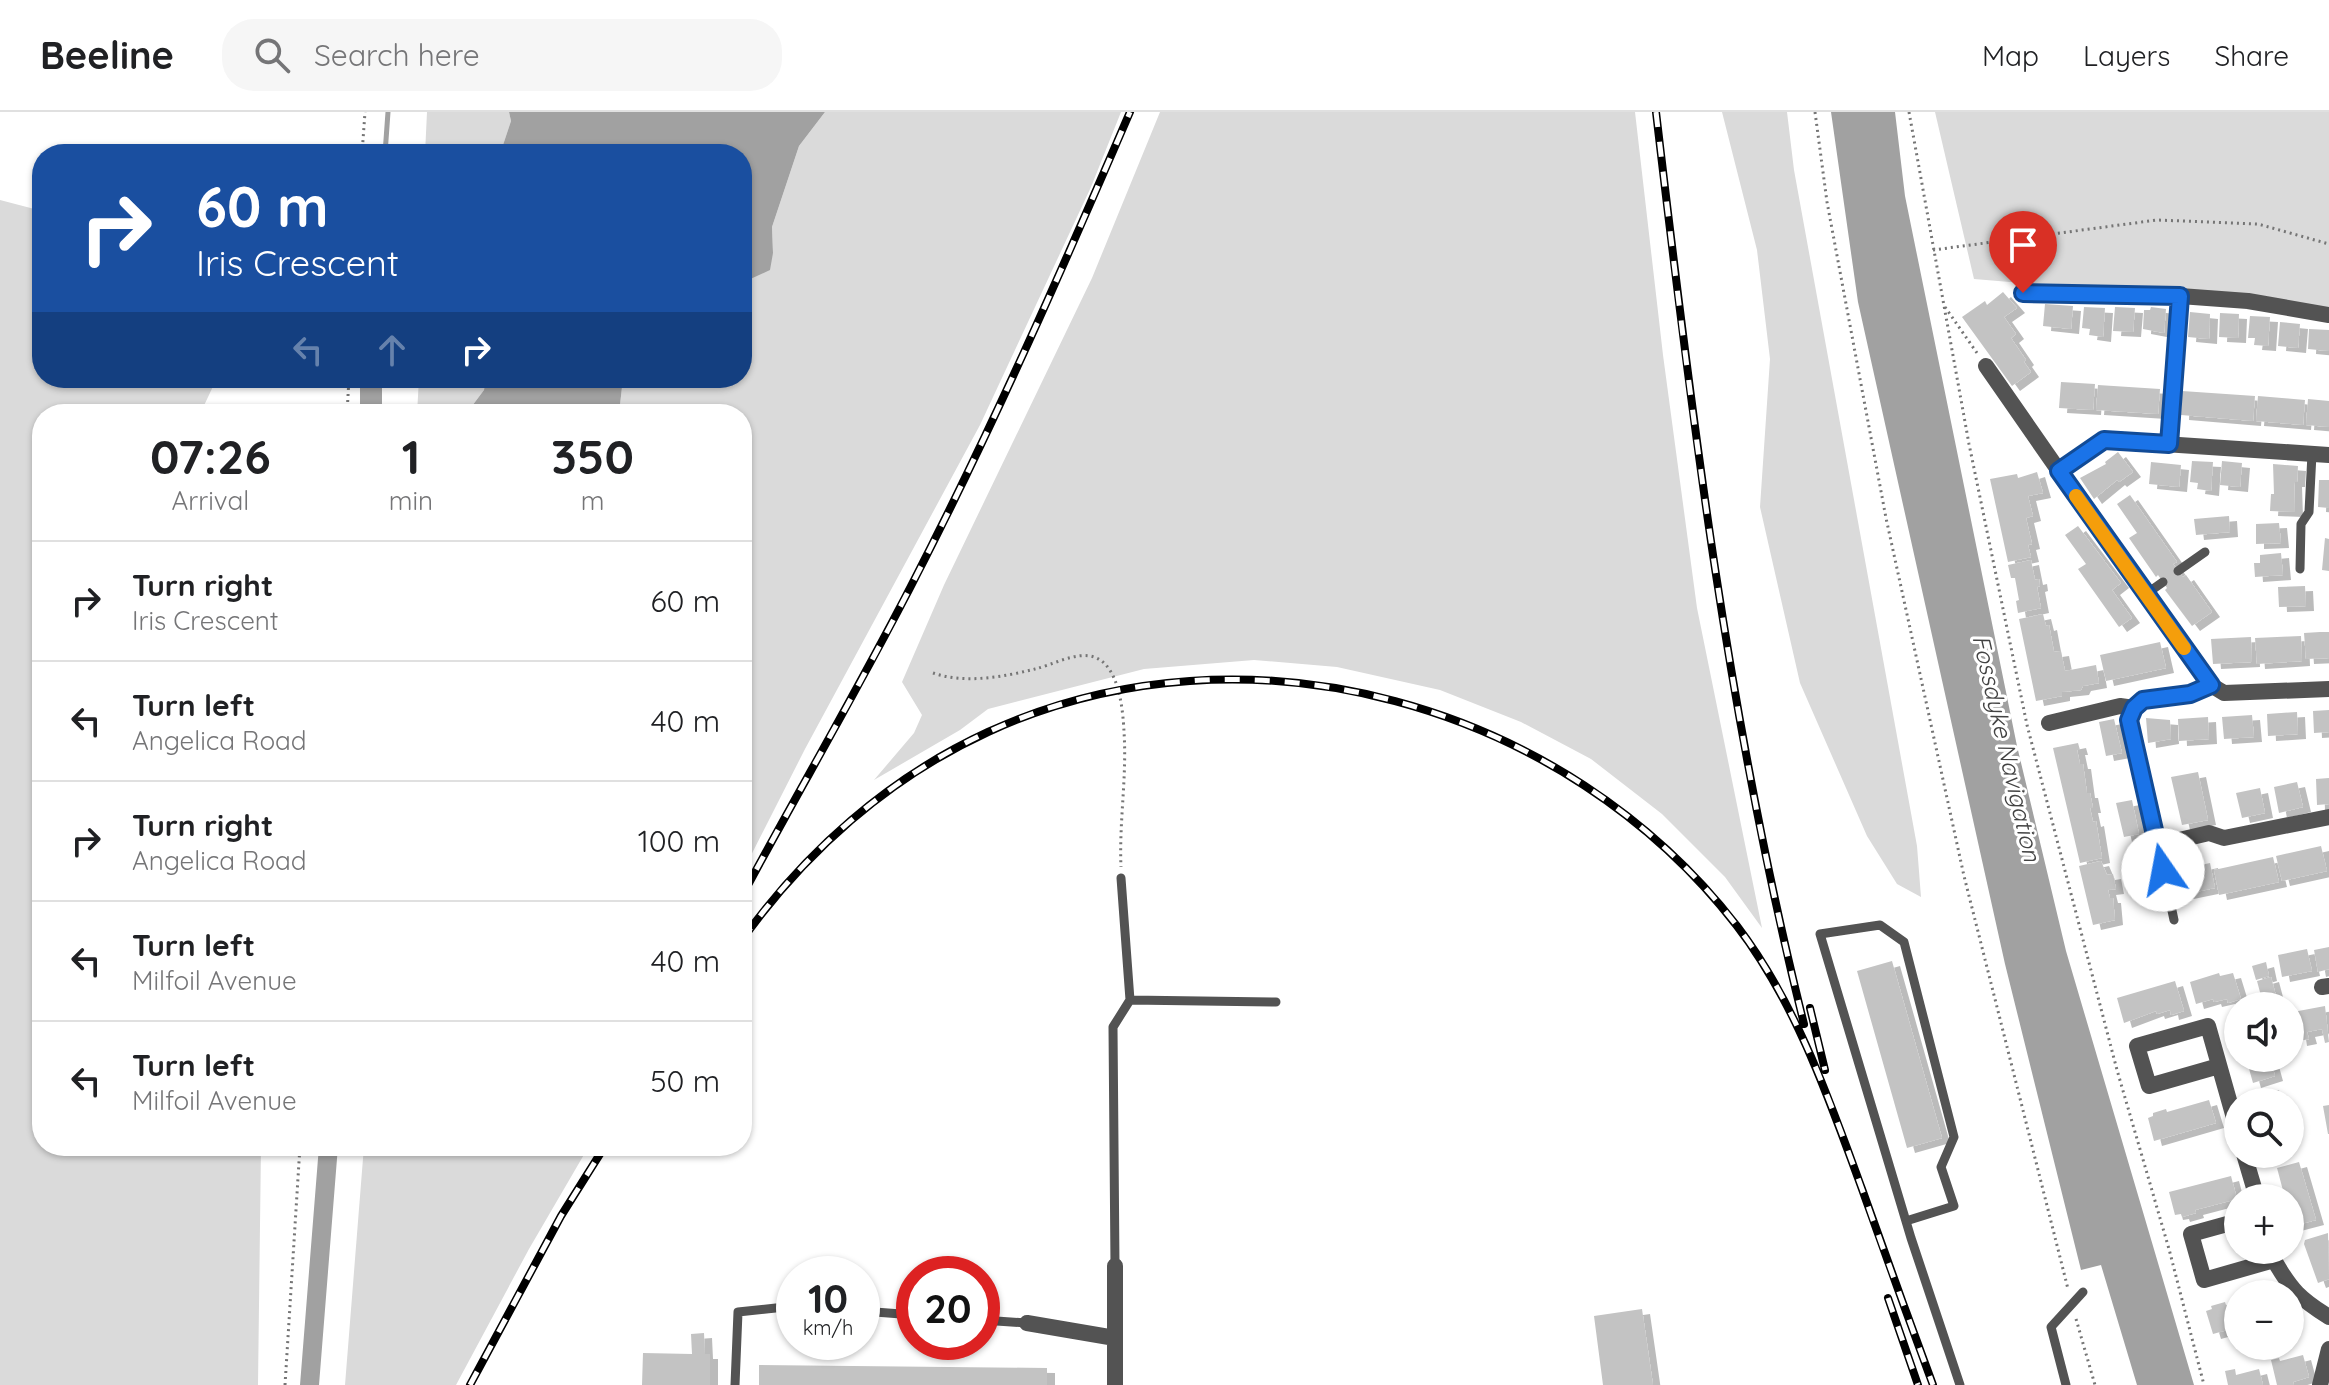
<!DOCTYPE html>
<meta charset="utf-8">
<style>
:root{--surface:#fff;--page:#f6f6f6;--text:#202124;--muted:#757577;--line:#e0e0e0}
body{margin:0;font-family:Quicksand,sans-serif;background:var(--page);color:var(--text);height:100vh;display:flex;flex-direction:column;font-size:30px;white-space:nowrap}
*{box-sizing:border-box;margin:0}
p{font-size:26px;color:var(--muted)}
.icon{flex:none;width:44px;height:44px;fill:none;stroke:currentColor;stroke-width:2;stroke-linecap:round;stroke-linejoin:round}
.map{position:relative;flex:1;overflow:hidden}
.drawer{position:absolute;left:32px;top:292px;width:720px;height:752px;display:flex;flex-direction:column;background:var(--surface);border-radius:32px;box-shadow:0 2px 6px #0004}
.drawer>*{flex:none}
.hud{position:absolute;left:32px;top:32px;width:720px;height:244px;border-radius:32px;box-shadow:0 2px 6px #0004;background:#1a4fa0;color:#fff;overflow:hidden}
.fabs{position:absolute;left:2224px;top:880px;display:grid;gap:16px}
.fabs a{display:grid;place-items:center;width:80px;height:80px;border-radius:50%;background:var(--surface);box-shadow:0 2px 6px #0004;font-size:40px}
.speed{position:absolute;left:776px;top:1144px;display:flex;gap:16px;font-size:40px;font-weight:700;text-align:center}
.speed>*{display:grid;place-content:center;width:104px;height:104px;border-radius:50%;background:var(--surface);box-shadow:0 2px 6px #0004;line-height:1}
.speed small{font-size:20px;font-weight:400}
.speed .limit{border:12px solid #d22;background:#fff;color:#111}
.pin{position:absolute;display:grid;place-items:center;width:68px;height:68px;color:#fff;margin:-82px -34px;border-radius:50% 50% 50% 0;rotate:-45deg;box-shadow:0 0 8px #0007}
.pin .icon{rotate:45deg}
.me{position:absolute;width:88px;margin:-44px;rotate:348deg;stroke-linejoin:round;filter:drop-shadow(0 0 6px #0008)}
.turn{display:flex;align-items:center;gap:28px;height:168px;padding:0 32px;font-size:36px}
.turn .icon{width:104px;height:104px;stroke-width:2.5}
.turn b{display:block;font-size:56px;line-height:68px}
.lanes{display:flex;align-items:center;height:76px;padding:0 32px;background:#0003;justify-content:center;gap:40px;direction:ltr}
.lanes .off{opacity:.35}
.eta{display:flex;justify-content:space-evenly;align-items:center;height:136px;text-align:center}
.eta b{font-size:48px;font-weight:800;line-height:56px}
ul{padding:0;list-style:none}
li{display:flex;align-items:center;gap:24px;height:120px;padding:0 32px;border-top:2px solid var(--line)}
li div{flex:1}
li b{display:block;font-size:30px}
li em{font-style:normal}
header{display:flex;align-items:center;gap:48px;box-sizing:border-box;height:112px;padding:0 40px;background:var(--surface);border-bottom:2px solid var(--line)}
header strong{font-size:38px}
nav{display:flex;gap:44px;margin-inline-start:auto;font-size:28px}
.search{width:560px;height:72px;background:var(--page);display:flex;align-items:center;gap:20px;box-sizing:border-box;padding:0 28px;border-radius:32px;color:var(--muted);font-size:30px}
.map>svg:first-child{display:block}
.green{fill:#dadada}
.water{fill:#a1a1a1}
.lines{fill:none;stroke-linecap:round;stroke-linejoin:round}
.stream{stroke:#a1a1a1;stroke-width:5}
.building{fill:#c3c3c3;filter:url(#shadow)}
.path{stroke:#757575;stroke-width:3;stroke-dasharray:2 4;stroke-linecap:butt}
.lane{stroke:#535353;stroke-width:9}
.street{stroke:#535353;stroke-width:16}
.rail-casing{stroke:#000;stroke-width:8}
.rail{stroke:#fff;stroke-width:5;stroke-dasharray:15;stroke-linecap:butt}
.route-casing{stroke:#114b97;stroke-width:20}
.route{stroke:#1a73e8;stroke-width:14}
.slow{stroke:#f59e0b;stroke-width:14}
.labels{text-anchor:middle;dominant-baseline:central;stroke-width:6;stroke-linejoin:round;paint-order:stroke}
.water-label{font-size:24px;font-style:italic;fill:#424242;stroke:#fff}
</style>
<header>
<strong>Beeline</strong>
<div class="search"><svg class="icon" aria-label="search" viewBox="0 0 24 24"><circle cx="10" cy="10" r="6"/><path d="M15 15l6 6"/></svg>Search here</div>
<nav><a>Map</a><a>Layers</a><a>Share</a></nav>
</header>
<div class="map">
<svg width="2329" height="1273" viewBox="0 0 2329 1273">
<defs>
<filter id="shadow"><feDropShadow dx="8" dy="5" stdDeviation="0" flood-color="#0004"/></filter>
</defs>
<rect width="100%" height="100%" fill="#fff"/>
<path class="green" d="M427 0H509L511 9 500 42H425Z
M825 0H1121L1091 75 980 313 805 637 742 761V302H619L623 266H742V168L746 169 773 141 772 115 799 34Z
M1160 0H1635L1663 243 1697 496 1762 816 1725 765 1662 702 1591 647 1521 610 1440 578 1337 555 1254 548 1144 557 988 597 960 618 874 668 914 621 922 603 902 570 944 473 1092 166Z
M1722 0H1787L1794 58 1917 734 1921 785 1897 772 1867 724 1800 571 1760 395 1770 247 1757 138Z
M1935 0H2329V196L1974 167Z
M0 88 42 99V266H217L200 302H42V1034H261L258 1273H0Z
M419 266H486L484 278 466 302H417Z
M364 1034H589L529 1137 456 1273H345Z"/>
<path class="water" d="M509 0H825L799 34 772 115 773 141 770 158 746 169 742 168V42H500L511 9Z
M1831 0H1895L1905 84 2017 634 2066 839 2194 1273H2137L2101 1153 2081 1158 2005 852 1858 190Z
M360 266H382V302H360Z
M486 266H623L619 302H466L484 278Z
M319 1034H338L319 1273H300Z"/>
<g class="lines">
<path class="stream" d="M385 42 388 0"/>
</g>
<path class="building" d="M2003 180 2017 196 2004 205 2016 222 2011 226 2026 248 2024 250 2031 260 2012 274 1962 205 1985 189 1987 193Z
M2045 192 2073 194 2071 217 2043 214Z
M2084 195 2105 196 2103 225 2089 223 2090 217 2082 216Z
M2115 195 2135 196 2133 220 2113 219Z
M2151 195 2166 197 2164 221 2143 217 2144 198H2150Z
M2190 200 2210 202 2209 227 2188 225Z
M2220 201 2239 202 2238 226 2219 225Z
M2250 204 2270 205 2268 234 2254 233 2255 226H2248Z
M2280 210 2300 212 2298 236 2278 234Z
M2309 217 2329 218V239L2308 237Z
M2061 270 2095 272 2093 298 2059 296Z
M2098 273 2160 277 2158 302 2096 298Z
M2182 279 2255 284 2253 309 2181 303Z
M2258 284 2305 288 2303 313 2256 309Z
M2308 287 2329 289V315L2306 313Z
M2118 340 2133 360 2119 370 2117 368 2094 387 2080 366 2106 352 2105 350Z
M2192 349 2213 350 2211 379 2197 377 2198 371 2190 370Z
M2222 349 2242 351 2240 375 2220 373Z
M2151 350 2181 353 2179 375 2149 372Z
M2273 352 2298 354 2297 370H2294L2295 400 2270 399 2271 382H2274Z
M2037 360 2043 381 2028 384 2033 404 2026 406 2032 432 2028 433 2031 445 2008 450 1990 367 2017 362 2018 366Z
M2319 368H2329V396L2318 395Z
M2130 383 2177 450 2173 452 2183 465 2186 463 2212 500 2192 514 2165 478 2167 476 2163 470 2158 463 2156 465 2129 426 2137 421 2117 392Z
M2229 404 2230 420 2196 423 2194 407Z
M2279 411 2281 431 2256 432V412Z
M2078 414 2121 471 2112 478 2132 506 2119 515 2078 457 2086 452 2065 423Z
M2325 426 2329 427V459L2322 458Z
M2281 441 2283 463 2255 465 2254 451H2260V443Z
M2031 448 2035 468 2039 467 2040 474 2037 475 2041 496 2018 501 2016 489 2019 488 2015 466H2011L2008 453Z
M2305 474 2306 494 2279 495 2278 475Z
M2043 502 2046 514 2049 513 2054 540 2061 539 2065 559 2096 553 2099 571 2083 574 2081 578 2062 580V584L2036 589 2019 507Z
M2320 520H2329V546L2306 547 2304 521Z
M2301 524 2302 549 2257 552 2255 526Z
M2251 525 2252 550 2213 552 2211 527Z
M2160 530 2166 556 2106 569 2100 543Z
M2329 598V620L2314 621 2313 599Z
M2297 600 2298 622 2268 624 2267 602Z
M2252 603 2254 625 2224 627 2222 605Z
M2208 605 2209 627 2179 629 2178 607Z
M2146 606 2170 608 2171 627 2148 631Z
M2114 607 2122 641 2106 644 2099 610Z
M2078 631 2080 638H2077L2080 652H2083L2087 681H2090L2093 696H2090L2093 710 2096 709 2102 746 2080 751 2053 636Z
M2198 660 2208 708 2182 713 2171 665Z
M2329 666V692L2317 693 2316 667Z
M2297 670 2303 695 2279 701 2274 675Z
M2260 676 2265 701 2242 706 2236 681Z
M2132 688 2139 722 2124 725 2116 691Z
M2321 734 2327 759 2282 769 2276 744Z
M2143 738 2151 772 2135 776 2128 741Z
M2273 745 2279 770 2219 783 2214 758Z
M2101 749 2107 763 2113 762 2116 777 2108 778 2110 786H2113L2115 808 2093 813 2079 754Z
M2210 751 2215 776 2171 785 2165 761Z
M2329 835V857L2318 860 2314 838Z
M2307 837 2312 859 2282 865 2278 843Z
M1892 849 1942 1026 1907 1036 1857 859Z
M2266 850 2269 864 2256 868 2252 854Z
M2219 861 2220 864 2233 861 2241 887 2228 891 2227 887 2214 890 2213 887 2196 892 2190 870Z
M2271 865 2275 880 2280 894H2264L2261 884 2257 869Z
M2175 869 2184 899 2171 903 2170 898 2157 902 2156 899 2124 911 2117 886Z
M2325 894 2329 930 2325 931 2322 917 2307 920 2309 927 2299 929 2298 922 2293 923 2290 911 2295 909 2293 900Z
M2246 946H2270L2275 964 2253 971Z
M2279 978 2282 990H2258L2256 984Z
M2209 988 2216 1011 2154 1029 2148 1006 2153 1004V1001L2166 997 2167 1000Z
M2329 993V1022H2328L2323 994Z
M2299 1050 2316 1108 2293 1114 2290 1086H2285L2277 1056Z
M2231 1064 2237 1087 2195 1098 2196 1101 2182 1105 2181 1102 2175 1103 2169 1080Z
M2328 1121 2329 1167 2318 1171 2304 1132 2305 1128Z
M2225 1190 2226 1193 2238 1190V1215L2213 1222 2206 1199 2212 1197 2211 1194Z
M1642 1197 1653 1273H1603L1594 1204Z
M704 1221 705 1242H710V1273H642L643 1241 692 1242 691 1222Z
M2303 1243 2309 1265 2293 1270 2294 1273H2277L2271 1248 2279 1246 2280 1249Z
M759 1253 1047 1256V1273H759Z
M2235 1257 2236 1263 2259 1257 2263 1273H2228L2225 1259Z"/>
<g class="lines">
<path class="path" d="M1815 0 1827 90 1886 406 1964 764 2068 1177
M1909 0 1969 332 2027 613 2117 958 2169 1137 2204 1273
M362 42 365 0
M1933 138 2157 108 2258 112 2329 132
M1945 195 1977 241
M347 302 349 266
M33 558 42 557
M933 561C965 572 1003 565 1035 557 1052 553 1077 539 1094 545 1119 553 1123 598 1124 620 1127 665 1119 710 1121 755
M2076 1207 2095 1273
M285 1273 300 1034"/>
<path class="lane" d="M2300 457 2301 412 2309 400 2312 342
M2178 459 2205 440
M2146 482 2163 470
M2158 733 2174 808
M1130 888 1276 890
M1906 1109 1954 1094 1941 1055 1954 1025 1904 830 1880 813 1820 822 1911 1126 1960 1273
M1115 1154 1113 915 1130 888 1121 766
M862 1199 914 1203
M982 1208 1027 1211
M735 1273 738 1200 794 1194
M2066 1273 2051 1215 2083 1180"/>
<path class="street" d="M2023 181 2180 184
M1986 254 2059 359
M2169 332 2180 184 2248 189 2329 203
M2329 343 2104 328 2059 359 2211 573 2224 581 2329 577
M2211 573 2190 582 2143 588 2134 596 2129 608 2158 733 2209 721 2224 726 2329 705
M2049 611 2120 594 2134 596
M2322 875 2329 874
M2219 954 2149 974 2137 934 2208 914 2238 1020
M2244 1042 2257 1086
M2238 1109 2191 1122 2204 1168 2274 1148 2272 1138
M2274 1148C2291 1178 2300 1187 2329 1205
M1027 1211 1115 1226
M1115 1273V1154
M2320 1273 2329 1237"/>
<g class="rail-casing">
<path id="rail" d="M1656 0C1692 307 1729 612 1804 912
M742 784C798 680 857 579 911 474 991 319 1061 160 1130 0
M742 828C805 740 888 666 988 620 1246 501 1566 592 1737 814 1796 891 1829 987 1862 1077 1885 1142 1909 1208 1933 1273
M1810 896 1825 958
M1888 1186 1918 1273
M470 1273 561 1104 605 1034"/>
</g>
<use href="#rail" class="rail"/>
</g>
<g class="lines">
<g class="route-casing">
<path id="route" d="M2023 181 2180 184 2169 332 2104 328 2059 359 2211 573 2190 582 2143 588 2134 596 2129 608 2163 758"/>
</g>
<use href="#route" class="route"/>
<path class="slow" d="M2076 384 2184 536"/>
</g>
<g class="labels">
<g class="water-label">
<text transform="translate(2007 636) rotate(77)">Fossdyke Navigation</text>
</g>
</g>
</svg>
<div class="fabs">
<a><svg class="icon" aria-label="sound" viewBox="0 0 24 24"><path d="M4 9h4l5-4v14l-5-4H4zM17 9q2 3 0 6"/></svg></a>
<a><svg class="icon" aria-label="search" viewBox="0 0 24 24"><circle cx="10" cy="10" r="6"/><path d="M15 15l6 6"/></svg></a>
<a>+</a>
<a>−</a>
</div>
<div class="speed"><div>10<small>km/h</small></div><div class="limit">20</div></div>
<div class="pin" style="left:2023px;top:181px;background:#d93025"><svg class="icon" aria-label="arrive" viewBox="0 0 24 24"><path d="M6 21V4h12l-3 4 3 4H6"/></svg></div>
<svg class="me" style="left:2163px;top:758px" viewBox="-20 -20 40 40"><circle r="19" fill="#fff"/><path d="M0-13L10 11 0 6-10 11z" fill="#1a73e8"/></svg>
<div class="hud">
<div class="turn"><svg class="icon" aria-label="right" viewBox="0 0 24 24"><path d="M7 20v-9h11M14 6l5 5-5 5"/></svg><div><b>60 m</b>Iris Crescent</div></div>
<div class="lanes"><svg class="icon off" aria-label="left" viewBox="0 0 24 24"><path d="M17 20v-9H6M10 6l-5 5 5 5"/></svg><svg class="icon off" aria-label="ahead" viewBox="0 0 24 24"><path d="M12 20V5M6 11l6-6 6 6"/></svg><svg class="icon" aria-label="right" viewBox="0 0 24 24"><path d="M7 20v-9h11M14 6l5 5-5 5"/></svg></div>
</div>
<section class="drawer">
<div class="eta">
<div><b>07:26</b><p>Arrival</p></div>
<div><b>1</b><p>min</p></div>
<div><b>350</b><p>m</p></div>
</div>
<ul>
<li><svg class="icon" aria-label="right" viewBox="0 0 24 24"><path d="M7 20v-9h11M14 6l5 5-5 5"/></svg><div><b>Turn right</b><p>Iris Crescent</p></div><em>60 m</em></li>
<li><svg class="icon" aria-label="left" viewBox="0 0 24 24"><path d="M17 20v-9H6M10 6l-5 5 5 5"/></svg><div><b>Turn left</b><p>Angelica Road</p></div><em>40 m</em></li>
<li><svg class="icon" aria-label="right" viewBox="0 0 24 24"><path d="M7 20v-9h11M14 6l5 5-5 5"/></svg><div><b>Turn right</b><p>Angelica Road</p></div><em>100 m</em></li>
<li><svg class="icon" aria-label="left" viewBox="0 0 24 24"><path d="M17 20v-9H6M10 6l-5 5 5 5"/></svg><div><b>Turn left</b><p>Milfoil Avenue</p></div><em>40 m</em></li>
<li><svg class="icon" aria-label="left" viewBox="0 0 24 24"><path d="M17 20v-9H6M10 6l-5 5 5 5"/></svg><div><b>Turn left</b><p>Milfoil Avenue</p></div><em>50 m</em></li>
</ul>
</section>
</div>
